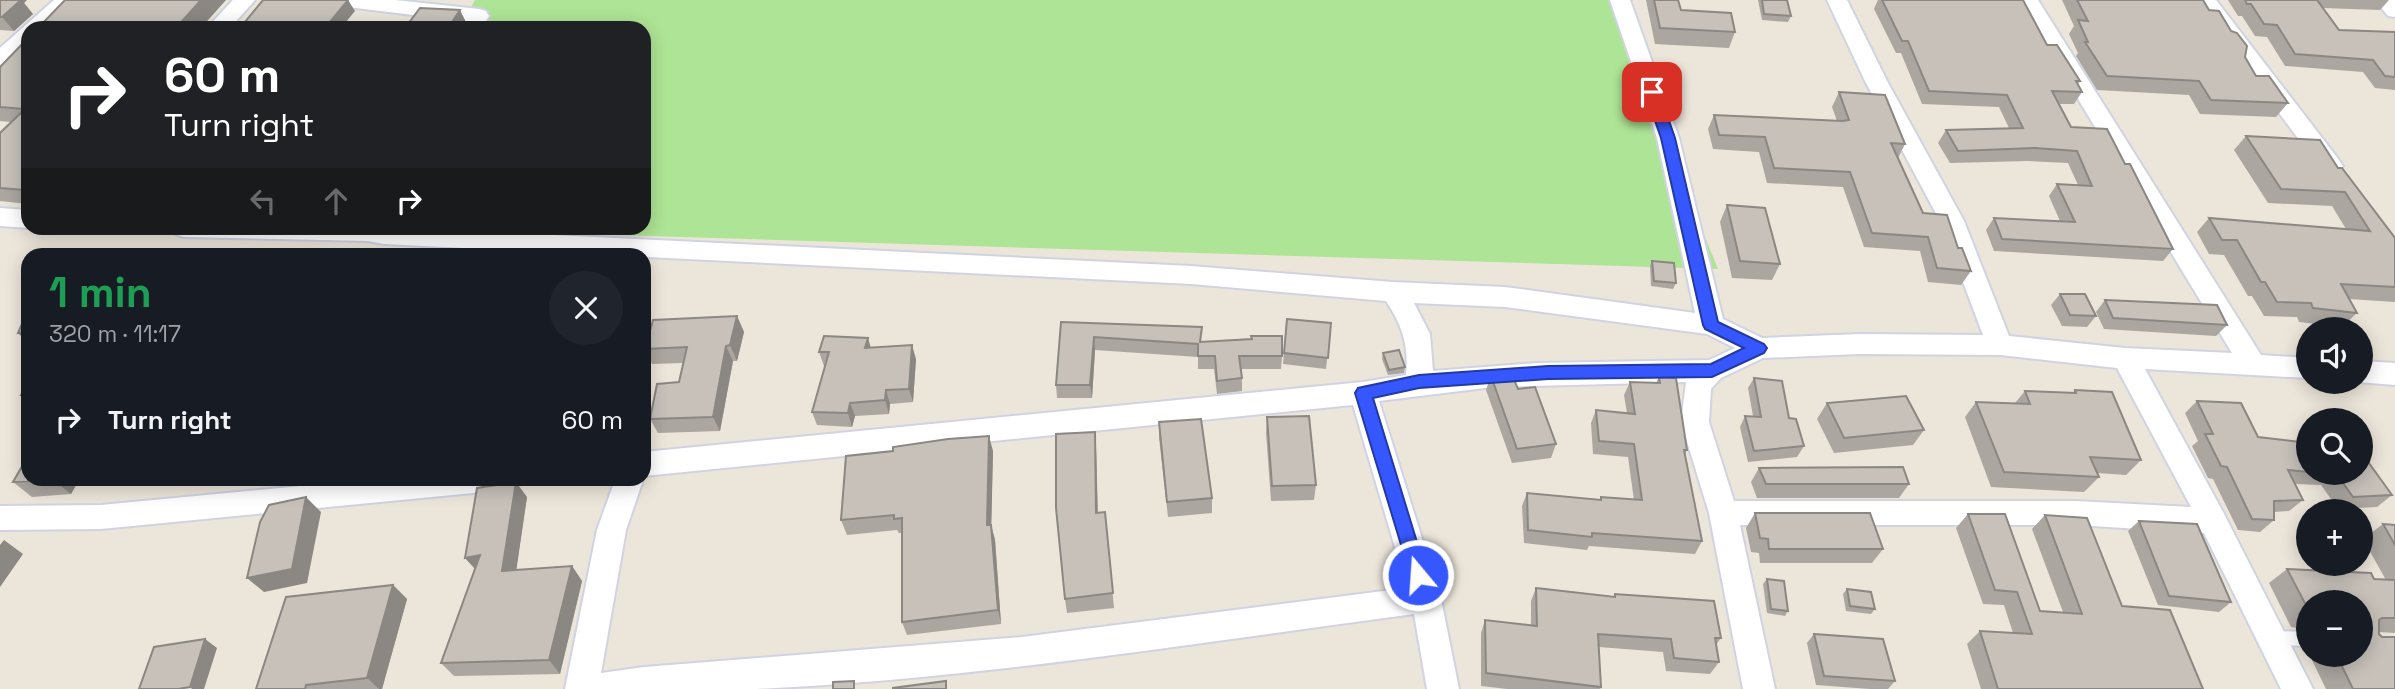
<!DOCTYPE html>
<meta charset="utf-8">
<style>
:root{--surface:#171b24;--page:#20242c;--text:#f1f3f6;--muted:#9ea1a6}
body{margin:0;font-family:"Space Grotesk",sans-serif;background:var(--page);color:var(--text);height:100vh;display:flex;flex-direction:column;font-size:26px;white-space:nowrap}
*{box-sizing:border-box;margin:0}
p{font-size:23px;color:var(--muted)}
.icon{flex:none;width:38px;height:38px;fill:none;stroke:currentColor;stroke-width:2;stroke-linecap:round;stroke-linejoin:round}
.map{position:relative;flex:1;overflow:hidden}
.panel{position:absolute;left:21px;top:248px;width:630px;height:238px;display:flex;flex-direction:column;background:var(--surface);border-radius:21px;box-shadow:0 4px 18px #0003}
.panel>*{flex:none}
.top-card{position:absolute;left:21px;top:21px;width:630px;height:214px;border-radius:21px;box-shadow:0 4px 18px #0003;background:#202124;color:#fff;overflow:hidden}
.tools{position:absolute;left:2296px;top:317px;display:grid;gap:14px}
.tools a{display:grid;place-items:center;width:77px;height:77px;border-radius:50%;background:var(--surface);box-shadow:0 4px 18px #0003;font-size:35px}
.pin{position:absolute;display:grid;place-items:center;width:60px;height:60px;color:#fff;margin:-30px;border-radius:14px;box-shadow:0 4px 10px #0006}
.me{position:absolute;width:77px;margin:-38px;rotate:342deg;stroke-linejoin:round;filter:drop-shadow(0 0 5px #0008)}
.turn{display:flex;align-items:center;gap:24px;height:147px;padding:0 28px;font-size:32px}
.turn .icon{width:91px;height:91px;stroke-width:2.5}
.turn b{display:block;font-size:49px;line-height:60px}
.lanes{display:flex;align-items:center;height:66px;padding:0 28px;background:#0003;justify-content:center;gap:35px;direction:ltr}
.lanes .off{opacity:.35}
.round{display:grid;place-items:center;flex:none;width:74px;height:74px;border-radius:37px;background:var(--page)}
.head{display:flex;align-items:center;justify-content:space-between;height:119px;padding:0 28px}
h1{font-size:42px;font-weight:700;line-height:52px;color:#1e9e55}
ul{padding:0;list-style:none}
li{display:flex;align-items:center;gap:21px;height:105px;padding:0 28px}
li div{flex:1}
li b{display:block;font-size:26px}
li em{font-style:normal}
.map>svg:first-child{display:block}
.green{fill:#aee495}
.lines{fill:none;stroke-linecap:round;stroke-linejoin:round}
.lane-casing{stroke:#d0d3e2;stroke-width:4}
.street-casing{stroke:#d0d3e2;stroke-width:4}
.lane{fill:#fff;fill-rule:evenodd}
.street{fill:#fff;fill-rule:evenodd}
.wall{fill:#aba6a0}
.shaded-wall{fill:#8b8782}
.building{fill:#c7c1ba;stroke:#8b8782;stroke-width:2}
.route{fill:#3657fd;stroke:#2339a4;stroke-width:2}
</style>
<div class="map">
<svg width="2395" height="689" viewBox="0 0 2395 689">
<rect width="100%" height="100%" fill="#ece5da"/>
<path class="green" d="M475 0H1609L1718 269 387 228H644V28H460Z"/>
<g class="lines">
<g class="lane-casing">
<path id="lane" d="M2274 631 2308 632V646L2274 645 2269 643 2267 638 2269 633Z"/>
</g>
<g class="street-casing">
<path id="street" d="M54 0H76L48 28H28V46L8 65 0 67V48Z
M233 0H255L230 28H207Z
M329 0H395L479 9 486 11 489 16 486 21 479 23 339 6 332 4Z
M1610 0H1630L1679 138 1723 319 1762 338 1860 334 1983 335 1940 221 1865 81 1827 0H1847L1887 81 1964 221 2009 336 2125 348 2232 353 2018 0H2038L2261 355 2308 358V378L2145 369 2223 512 2313 689H2281L2204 533 2076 525H1740L1775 689H1743L1709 513 1681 422 1686 382 1493 387 1379 401 1441 599 1459 689H1427L1414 614C1195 643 976 679 756 689 693 689 628 689 565 689L597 530 615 480H643L626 530 601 673 644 667 1022 637 1407 588 1353 405 644 476V452L1363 382 1406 375C1409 345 1402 325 1386 301L1191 284 384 244 368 241 184 237 175 234 172 228H412L1191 266 1393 282 1505 287 1695 313 1657 138ZM1414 303 1505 307 1707 334 1735 348 1709 360 1537 363 1433 371 1430 334ZM1860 354 2000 355 2117 368 2191 507 2076 501H1734L1709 422 1711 389 1721 378 1763 358Z
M2195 0H2216L2339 160 2343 166 2339 172 2331 174 2323 172Z
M2375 0H2395V17L2388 16Z
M0 208 28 210 29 228 0 226Z
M2361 361 2395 363V385L2358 382H2361Z
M363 480H497L493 488 483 492 101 529 0 530V506L101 505Z"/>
</g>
<use href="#lane" class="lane"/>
<use href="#street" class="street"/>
</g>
<path class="wall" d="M0 0 24 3 33 14 14 31 0 30Z
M1646 0H1678L1681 10 1735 32 1729 48 1655 44Z
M1758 0H1787L1791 16 1788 22 1762 20Z
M1878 0H2023L2047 45 2080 81 2078 84 2082 92 2074 104H2059L2071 127 2125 164 2173 249 2163 261 1994 251 1986 230 1994 218 2060 221 2049 196 2057 184 2078 185 2068 163 2027 161 1950 163 1938 143 1946 130 2009 128 1999 107 1922 104 1901 53H1896L1874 9Z
M2062 0H2203L2209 10 2245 57 2256 76 2288 103 2276 117 2200 114 2189 95 2097 90 2076 56 2078 53 2069 34 2074 26Z
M2228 0H2389L2380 10 2323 8 2339 30 2395 32V90L2375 88 2363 72 2285 66 2267 37 2255 36 2242 16H2238Z
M28 38V204L0 201V133L11 122 0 121V67Z
M1839 92 1905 144 1898 158 1923 213 1958 248 1971 271 1961 285 1928 282 1920 251 1864 247 1843 187 1767 183 1759 152 1713 149 1708 129 1714 115 1837 121 1832 107Z
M2246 136 2338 168 2395 238V302L2349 299 2357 313 2342 327 2299 322 2297 317 2264 316 2252 296H2248L2224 255 2209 254 2197 232 2209 218 2346 229 2332 206 2268 203 2234 150Z
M1727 205 1780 264 1772 280 1732 278 1720 222Z
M1652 261 1676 283 1673 289 1651 286 1650 266Z
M2060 294 2096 316 2087 327 2062 326 2051 305Z
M2105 300 2227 325 2216 336 2104 329 2096 312Z
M737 316 744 332 737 361H733L720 431 658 433 650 419 679 382 683 363 652 364 645 349Z
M1287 319 1331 323 1326 369 1283 364Z
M1061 322 1202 342 1282 356 1281 369H1241L1242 378V391L1217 394 1214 369H1198V357L1095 350 1092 398H1057L1056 385Z
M871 347 916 359 913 402 890 404 889 414 855 416 852 427 817 425 812 412 826 366H824L819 352Z
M1383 353 1405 367 1404 373 1388 375 1382 359Z
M1491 376 1518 389 1556 444 1551 458 1512 463 1486 390Z
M1659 377 1687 450 1685 454 1702 541 1695 554 1589 546 1587 550 1524 543 1522 506 1527 493 1600 500 1601 497 1634 500 1628 457 1593 454 1591 423 1596 410 1627 413 1624 395 1630 382 1656 383Z
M1754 378 1789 418 1804 446 1797 457 1748 462 1740 427 1745 416H1753L1748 388Z
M28 386V402L21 395Z
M2075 390 2141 460 2126 475 2097 473 2099 477 2084 492 1991 487 1965 417 1976 402 2015 403 2025 391 2072 393Z
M2197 401 2258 437 2300 442 2308 441V472H2361L2392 495 2377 507 2338 509 2321 485 2295 484 2303 500 2289 511 2274 512V520L2260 532 2238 530 2213 479 2208 478 2192 446 2198 441 2185 413Z
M1827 403 1924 430 1913 445 1834 453 1817 419Z
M1267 417 1316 485 1314 500 1271 501 1266 433Z
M1159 422 1212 498V513L1168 517 1159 438Z
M1095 432 1096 447 1098 513 1105 512 1114 608 1067 613 1065 599Z
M893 451H993L991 525 995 540 1001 624 907 635 902 622V533H899L897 530 847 535 841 520Z
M1759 468 1909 484 1899 498H1757L1751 482Z
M28 480H79L71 494 32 497 13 482Z
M527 497 516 570 572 566 582 581 560 674 454 676 441 663 475 569 465 558Z
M1755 513 1883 549 1872 563H1760L1759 553 1751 552 1746 528Z
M1968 514 2040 611 2063 612 2032 529 2045 515 2122 606 2203 689H1981L1967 644 1980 631 2013 633 2004 605 1983 604 1956 528Z
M2139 521 2231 602 2219 612 2158 605 2128 531Z
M2383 524 2395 525V633L2379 632 2395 689H2326L2309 654H2361V602H2308V630L2291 627 2269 583 2287 569 2386 580 2363 539Z
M1767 579 1788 611 1785 616 1767 613 1763 584Z
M393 585 407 599 382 689H256Z
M1536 588 1614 597 1615 594 1721 638 1716 645 1719 662 1710 674 1666 671 1663 652 1599 647 1601 687 1600 689H1507L1481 686V633L1485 620 1531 625V601Z
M1847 589 1875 609 1871 614 1846 611 1843 594Z
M1814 634 1895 681 1888 689H1870L1816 685 1807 643Z"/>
<path class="shaded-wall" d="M5 0H27L24 3 33 14 14 31 2 17Z
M201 0H226L201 28H176Z
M348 0 355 11 341 28H325Z
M460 10 467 24 464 28H448Z
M737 316 744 332 737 361 730 345Z
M28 332V343L18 333Z
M1094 337 1095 350 1092 398 1090 385Z
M868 338 872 352 865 348Z
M912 345 916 359 913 402 909 389Z
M726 346 733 361 720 431 713 417Z
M886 390 890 404 889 414 885 400Z
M850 403 855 416 852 427 848 413Z
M1095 432 1096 447 1098 528 1096 513Z
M989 436 993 451 991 540 987 525Z
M53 480H79L71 494Z
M516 482 527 497 514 586 502 571Z
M306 497 321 512 307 583 264 592 247 578Z
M991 525 995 540 1001 624 998 610Z
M4 540 23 554 0 587V545Z
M480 555 478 572 465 558Z
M572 566 582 581 560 674 549 660Z
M393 585 407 599 382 689H379L367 678Z
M205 639 217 648 204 689H192L190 687Z"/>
<path class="building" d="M0 0H21L2 17H0Z
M65 0H201L176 28H38Z
M263 0H348L325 28H240Z
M1654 0H1678L1681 10 1731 13 1735 32 1660 28Z
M1762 0H1787L1791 16 1764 14Z
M1882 0H2023L2047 45H2057L2080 81H2076L2082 92 2052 91 2071 127 2107 129 2125 164H2130L2173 249 2002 239 1994 218 2075 222 2057 184 2092 186 2077 151 2035 148 1958 151 1946 130 2023 128 2007 95 1929 91 1908 41H1902Z
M2077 0H2203L2209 10 2219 11 2231 31 2237 33 2247 46 2245 57 2256 76H2269L2288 103 2211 100 2199 81 2107 76 2085 42H2088L2078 20 2088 21Z
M2245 0H2317L2339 30 2395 32V77L2385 76 2373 60 2295 54 2277 25 2264 24 2251 4H2247Z
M420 8 460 10 448 28H405Z
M28 38V188L25 190 0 188V133L25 109 0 107V67Z
M1839 92 1885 95 1905 144 1891 143 1923 213 1947 215 1958 248H1962L1971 271 1937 268 1928 237 1872 233 1850 172 1774 168 1765 137 1719 135 1714 115 1842 121 1849 120Z
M2246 136 2320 140 2338 168H2342L2395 238V287L2341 284 2357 313 2313 308 2311 303 2277 302 2265 282H2261L2237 240H2222L2209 218 2370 231 2345 192 2281 189Z
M1727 205 1765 208 1780 264 1740 261Z
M1652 261 1674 263 1676 283 1654 281Z
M2060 294H2085L2096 316 2070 315Z
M2105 300 2217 305 2227 325 2113 318Z
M28 310V332L18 333Z
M737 316 730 345 726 346 713 417 650 419 657 384 679 382 687 347 645 349 653 320Z
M1287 319 1331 323 1328 358 1284 353Z
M1061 322 1202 327 1200 342 1252 339 1251 336H1282V356H1239L1242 378 1217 381 1215 356H1198V344L1094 337 1090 385H1056Z
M824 336 868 338 865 348 912 345 909 389 886 390 885 400 850 403 848 413 812 412 829 352H819Z
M1399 350 1405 367 1389 370 1383 353Z
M1512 375 1518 389 1535 387 1556 444 1517 449 1491 376Z
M1659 377 1676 378 1687 450H1684L1702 541 1592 533V537L1528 530 1527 493 1601 500V497L1642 500 1634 444 1599 441 1596 410 1635 414 1630 382 1660 383Z
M1754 378 1782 381 1789 418 1796 419 1804 446 1754 451 1745 416 1761 417Z
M28 386V396L21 395Z
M2075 390 2112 392 2141 460 2090 457 2099 477 2004 472 1976 402 2030 404 2025 391 2076 393Z
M1906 396 1924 430 1844 438 1827 403Z
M2197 401 2241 403 2258 437 2300 442 2308 441V472L2288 470 2303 500 2274 501V520L2252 519 2227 467 2221 466 2205 434H2213Z
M1309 416 1316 485 1272 486 1267 417Z
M1201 419 1212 498 1167 502 1159 422Z
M1095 432 1096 513 1105 512 1113 593 1065 599 1056 508V434Z
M989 436 987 525H991L998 610 902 622V518L894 519V515L841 520 846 456 893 451V447L948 439Z
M2361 452 2392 495 2353 497 2336 473 2324 472H2361Z
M28 456V480H45L13 482Z
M1903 467 1909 484H1766L1759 468Z
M516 482 502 571 572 566 549 660 441 663 480 555 465 558 477 488Z
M306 497 292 569 247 578 260 522 269 505Z
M1755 513H1870L1883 549H1769L1768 539 1760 538Z
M1968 514H2005L2040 611 2082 614 2045 515 2087 518 2122 606 2170 610 2203 689H1998L1980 631 2032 634 2017 592 1995 590Z
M2139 521 2197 524 2231 602 2169 596Z
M2383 524 2395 525V545Z
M2287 569 2371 573 2374 579 2395 580V618H2382L2379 620V634L2382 637H2395V689H2353L2336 654H2361V602H2308V609Z
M1767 579 1784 581 1788 611 1771 609Z
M393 585 367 678 306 685 305 689H256L286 597Z
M1536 588 1615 597V594L1714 601 1721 638H1715L1719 662 1674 658 1671 639 1598 634 1601 687 1486 673 1485 620 1537 626Z
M1847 589 1871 592 1875 609 1850 606Z
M1814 634 1883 639 1895 681 1824 676Z
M205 639 190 687 178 689H139L154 647Z
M854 681V689H833V682Z
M946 681V689H893V688Z"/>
<path class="route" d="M1652 88 1659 92 1675 138 1718 322 1764 344 1767 348 1764 353 1712 377 1548 379 1419 388 1373 398 1427 575 1424 581 1418 583 1412 581 1355 393 1358 388 1419 375 1548 366 1711 364 1744 348 1705 329 1703 325 1661 138 1645 92Z"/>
</svg>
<div class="tools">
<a><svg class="icon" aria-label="sound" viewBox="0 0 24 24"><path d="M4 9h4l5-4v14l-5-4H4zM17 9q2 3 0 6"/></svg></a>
<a><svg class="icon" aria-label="search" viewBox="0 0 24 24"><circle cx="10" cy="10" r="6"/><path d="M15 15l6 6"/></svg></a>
<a>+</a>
<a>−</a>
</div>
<div class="pin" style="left:1652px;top:92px;background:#d93025"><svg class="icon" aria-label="arrive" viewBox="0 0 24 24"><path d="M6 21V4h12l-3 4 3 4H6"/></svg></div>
<svg class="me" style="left:1418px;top:575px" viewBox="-20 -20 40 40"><circle r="17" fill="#3657fd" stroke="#fff" stroke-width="3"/><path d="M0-11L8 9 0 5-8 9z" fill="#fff"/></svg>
<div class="top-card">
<div class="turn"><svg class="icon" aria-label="right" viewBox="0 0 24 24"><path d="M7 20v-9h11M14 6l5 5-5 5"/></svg><div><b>60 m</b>Turn right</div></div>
<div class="lanes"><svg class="icon off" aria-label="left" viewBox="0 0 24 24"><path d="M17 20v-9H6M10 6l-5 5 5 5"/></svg><svg class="icon off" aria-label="ahead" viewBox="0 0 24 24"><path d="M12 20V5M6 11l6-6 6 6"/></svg><svg class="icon" aria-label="right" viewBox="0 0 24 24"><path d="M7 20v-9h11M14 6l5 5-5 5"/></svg></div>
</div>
<section class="panel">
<div class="head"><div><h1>1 min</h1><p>320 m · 11:17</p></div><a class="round"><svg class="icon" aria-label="close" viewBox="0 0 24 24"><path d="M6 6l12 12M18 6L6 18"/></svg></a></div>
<ul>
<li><svg class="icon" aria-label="right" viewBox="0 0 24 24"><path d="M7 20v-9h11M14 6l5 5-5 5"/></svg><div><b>Turn right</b></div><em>60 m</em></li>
</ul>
</section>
</div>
